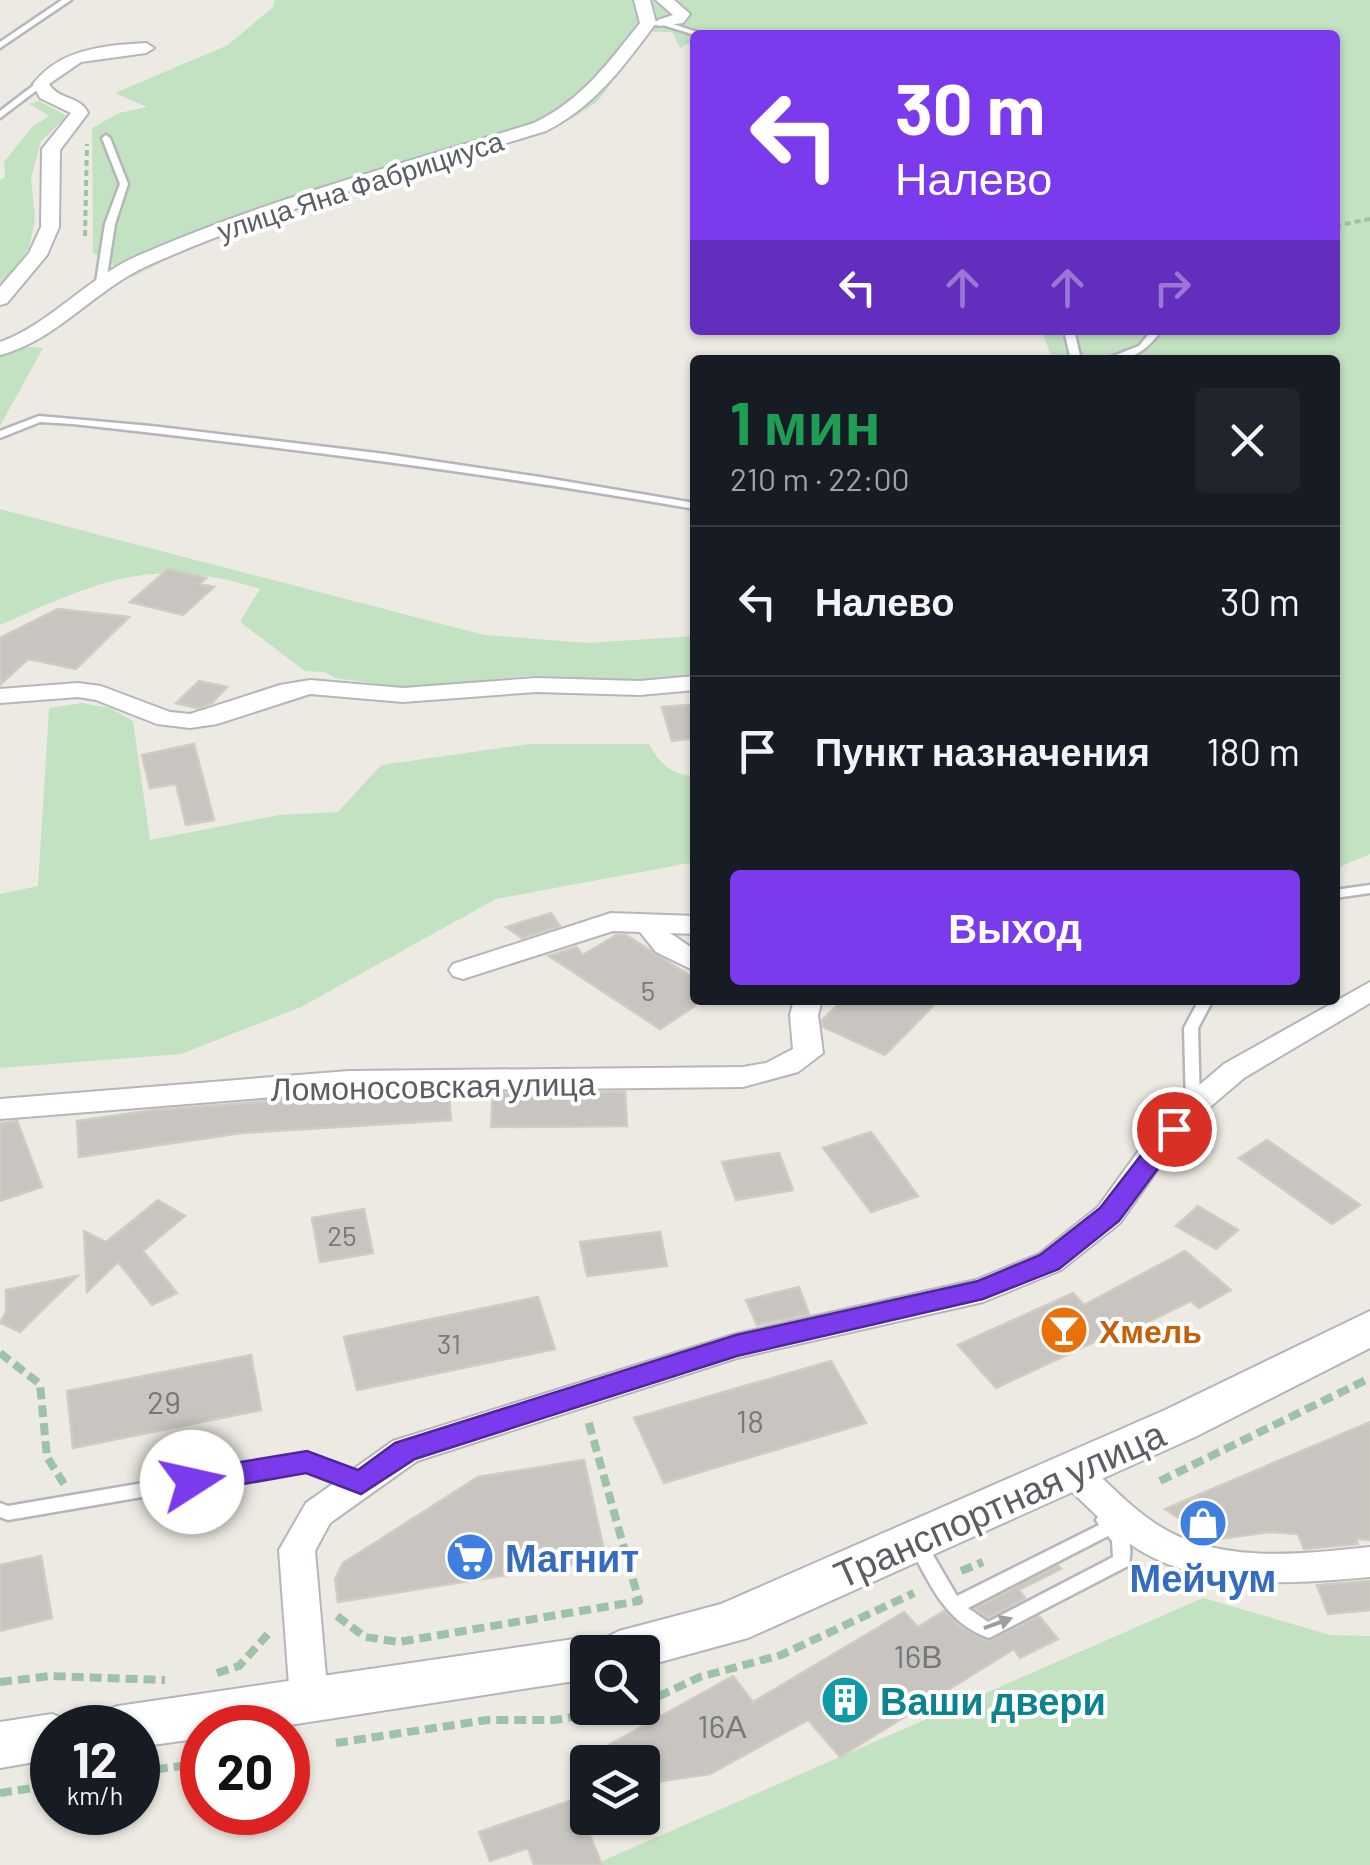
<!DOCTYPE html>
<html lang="ru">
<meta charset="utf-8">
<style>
:root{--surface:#171b24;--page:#20242c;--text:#f1f3f6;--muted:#9ea1a6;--line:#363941;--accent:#7c3aed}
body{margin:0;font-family:Barlow,sans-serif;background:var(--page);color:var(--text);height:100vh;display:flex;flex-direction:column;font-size:38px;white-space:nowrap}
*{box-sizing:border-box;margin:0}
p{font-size:32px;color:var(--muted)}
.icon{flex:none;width:55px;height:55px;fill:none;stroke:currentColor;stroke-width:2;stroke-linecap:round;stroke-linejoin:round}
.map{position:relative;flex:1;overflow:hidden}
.panel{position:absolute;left:690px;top:355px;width:650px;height:650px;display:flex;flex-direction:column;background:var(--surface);border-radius:10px;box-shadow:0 2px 8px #0004}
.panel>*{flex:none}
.banner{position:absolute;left:690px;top:30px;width:650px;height:305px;border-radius:10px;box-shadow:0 2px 8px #0004;background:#7c3aed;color:#fff;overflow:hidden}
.fabs{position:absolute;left:570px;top:1635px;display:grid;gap:20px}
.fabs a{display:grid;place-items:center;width:90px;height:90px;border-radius:10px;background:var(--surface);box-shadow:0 2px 8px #0004;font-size:50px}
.speed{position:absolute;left:30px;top:1705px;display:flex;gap:20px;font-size:50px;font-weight:700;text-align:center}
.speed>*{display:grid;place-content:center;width:130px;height:130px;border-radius:50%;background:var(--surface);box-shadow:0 2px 8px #0004;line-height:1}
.speed small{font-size:25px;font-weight:400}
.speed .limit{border:15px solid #d22;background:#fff;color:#111}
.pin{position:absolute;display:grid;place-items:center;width:85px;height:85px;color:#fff;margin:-42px;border:5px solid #fff;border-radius:50%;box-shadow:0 2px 10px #0007}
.me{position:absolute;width:110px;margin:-55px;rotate:80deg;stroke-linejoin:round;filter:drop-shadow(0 0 8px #0008)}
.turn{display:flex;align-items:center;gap:35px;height:210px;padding:0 40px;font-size:45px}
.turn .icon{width:130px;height:130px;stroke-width:2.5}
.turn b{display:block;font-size:70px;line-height:85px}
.lanes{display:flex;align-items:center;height:95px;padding:0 40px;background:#0003;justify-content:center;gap:50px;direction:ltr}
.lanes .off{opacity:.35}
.round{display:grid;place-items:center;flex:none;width:105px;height:105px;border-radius:10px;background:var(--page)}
.summary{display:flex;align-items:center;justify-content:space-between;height:170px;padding:0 40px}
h1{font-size:60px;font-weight:700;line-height:75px;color:#1e9e55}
.primary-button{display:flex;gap:20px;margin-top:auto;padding:20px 40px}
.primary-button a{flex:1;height:115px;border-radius:10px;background:var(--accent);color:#fff;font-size:40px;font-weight:700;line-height:115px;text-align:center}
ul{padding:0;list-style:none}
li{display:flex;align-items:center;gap:30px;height:150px;padding:0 40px;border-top:2px solid var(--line)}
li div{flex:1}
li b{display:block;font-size:38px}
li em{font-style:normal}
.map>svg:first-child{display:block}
.green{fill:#c3e2c2}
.building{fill:#c8c5c0;stroke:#d1ccc2;stroke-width:2.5}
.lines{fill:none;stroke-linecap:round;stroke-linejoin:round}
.lane-casing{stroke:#b4b6b9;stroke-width:5}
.street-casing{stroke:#b4b6b9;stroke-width:4}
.secondary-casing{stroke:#b2b6ba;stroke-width:4}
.path-far1{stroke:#9cc3a5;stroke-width:4;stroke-dasharray:6 4;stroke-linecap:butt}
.path{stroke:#9cc3a5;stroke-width:8;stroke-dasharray:12 6;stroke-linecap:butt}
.lane{fill:#fff;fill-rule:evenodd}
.street{fill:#fff;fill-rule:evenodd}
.secondary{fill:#fff;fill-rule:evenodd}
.oneway{fill:#9d9fa1}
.route{fill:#7c3aed;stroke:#51269a;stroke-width:2.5}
.labels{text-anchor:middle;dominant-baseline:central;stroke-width:8;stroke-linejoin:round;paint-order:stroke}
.far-street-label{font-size:28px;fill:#5b5f63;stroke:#fff}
.number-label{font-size:28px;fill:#76787a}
.street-label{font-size:32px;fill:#5b5f63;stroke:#fff}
.food-label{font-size:32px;font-weight:bold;fill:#c56008;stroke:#fff;text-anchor:start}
.near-number-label{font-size:32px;fill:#76787a}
.near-street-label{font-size:38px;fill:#5b5f63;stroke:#fff}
.near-shop-label{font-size:38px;font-weight:bold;fill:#366cbe;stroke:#fff;text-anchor:start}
.near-culture-label{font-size:38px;font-weight:bold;fill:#0d838f;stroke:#fff;text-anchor:start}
</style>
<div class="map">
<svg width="1370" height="1865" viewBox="0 0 1370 1865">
<rect width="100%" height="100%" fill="#edeae3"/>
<path class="green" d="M275 0H1370V854L1335 869V360H1053L1041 330H1335V35H695V40L680 48 672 32H651L597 102 571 119 532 136 368 183 204 241 132 277 93 253 92 128 119 113 147 107 115 93 228 45 273 7Z
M39 101 67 116 41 141 31 178 35 219 29 248 0 288V180L5 177 4 162 32 127 49 116 29 104Z
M0 345 43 348 0 426Z
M0 509 484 635 588 643 695 636V674L640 680 526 676 408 688 335 678 325 672 305 671 240 622 260 589C153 554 97 582 0 625Z
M82 703 110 708 133 721 150 840 280 815 338 812 381 765 530 744H649C658 762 673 777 695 775V862L496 899 301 1007 181 1054 0 1068V894L38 886 49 708Z
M1203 1598 1330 1635 1370 1636V1865H593Z"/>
<path class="building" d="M168 569 206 578 200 584 214 587 183 615 130 602Z
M58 609 129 617 76 669 28 659 0 685V638Z
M199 681 227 687 212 703 197 708 176 703Z
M695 704V738L672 741 662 707Z
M194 744 214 820 186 825 176 784 150 788 142 755Z
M551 913 560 926 522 938 506 927Z
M616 935H626L695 979V1006L660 1029 549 956 576 947 583 955Z
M843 1000H939L885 1055 823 1027 822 1020Z
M625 1092 627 1126 491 1127 493 1093Z
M449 1094 451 1120 241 1133 79 1157 77 1121 154 1110 349 1095Z
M17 1121 42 1187 0 1201V1123Z
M871 1132 918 1196 871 1212 823 1148Z
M1267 1140 1313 1172 1360 1205 1332 1224 1239 1158Z
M779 1153 793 1190 736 1200 722 1162Z
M158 1200 185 1216 143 1251 177 1293 152 1305 118 1262 87 1292 84 1231 106 1242Z
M1198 1206 1238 1230 1216 1249 1176 1226Z
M364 1209 373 1253 320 1262 312 1218Z
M660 1232 667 1266 587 1276 580 1242Z
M1185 1251 1231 1290 1199 1308 1191 1301 1130 1331 1126 1327 996 1388 958 1345 1073 1293 1084 1305Z
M77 1276 20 1332 0 1323 6 1312V1290Z
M799 1287 809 1314 757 1325 746 1300Z
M538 1297 555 1349 357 1390 344 1337Z
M251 1355 261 1410 73 1448 67 1391Z
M831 1361 866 1423 664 1483 634 1418Z
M1370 1422V1540L1356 1539 1358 1544 1304 1549 1298 1534 1269 1532 1212 1540 1165 1509Z
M584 1460 606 1559 338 1602 335 1579 343 1563 478 1477Z
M41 1556 52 1618 0 1631V1565Z
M1058 1566 1061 1569 1019 1590 1025 1598 988 1618 975 1608Z
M1370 1581V1610L1328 1614 1317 1585Z
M944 1611 958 1625 987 1641 1039 1616 1058 1639 1020 1658 1014 1649 840 1757 808 1720 710 1774 642 1784V1762H578L733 1676 753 1702 904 1612 918 1627Z
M575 1799 602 1865H534L528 1848 490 1861 479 1832Z"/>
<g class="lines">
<g class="lane-casing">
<path id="lane" d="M62 0H71L0 48V42Z
M648 21H664L706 35H695L663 25H645V21Z
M38 82 45 84 0 118V111Z
M106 135 110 138 128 184 115 224 106 282 101 285 96 282 105 224 120 184 102 138Z
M1064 330H1074L1081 360H1071Z
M1152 330H1162C1144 353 1133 360 1103 360L1139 346Z
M39 416 151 426 385 454 540 477 695 503V509C489 473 281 447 73 424L40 422 0 438V431Z
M1370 885V893L1335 898V890Z
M1199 1000H1213L1198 1028 1200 1107 1198 1111H1188L1186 1107 1184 1028Z
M307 1455 367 1478 370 1483 367 1488 361 1490 306 1469 8 1520 0 1517V1503L8 1506Z
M1105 1513C1126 1524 1135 1544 1128 1566L989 1638C944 1622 929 1582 908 1543L911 1538 917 1536 923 1538 957 1596 1099 1525 1096 1520 1099 1515ZM1108 1536 1112 1541 1113 1557 988 1622 968 1608Z"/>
</g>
<g class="street-casing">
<path id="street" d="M634 0H650L656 23C624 66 595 106 546 131 412 172 278 208 149 265 95 289 56 341 0 355V342C47 326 85 280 135 257 264 200 399 165 534 123 582 100 608 63 640 23Z
M656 0H674L690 14 683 23 658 26V20L673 15Z
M118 45 146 43 154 48 146 53 81 62 49 84C58 100 81 96 88 113L60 150 59 227 47 255 7 303 0 305V287L29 253 41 227 42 149 71 113 40 98 33 84C55 56 84 49 118 45Z
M695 676V690L640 695 536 692 403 702 310 694 217 724 190 728 157 724 96 700 78 697 0 703V689L78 683 101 686 170 712 190 714 280 685 310 680 403 688 536 678 640 681Z
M611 913 695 916V934L670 933 695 950V971L656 952 640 932 613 931 463 979 453 976 449 970 453 964Z
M1370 982V1003L1244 1078 1210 1107 1167 1156 1120 1223 1061 1270 983 1302 737 1358 417 1461 330 1523 315 1551 328 1699 322 1710 309 1715 296 1710 290 1699 279 1550 306 1503 393 1441 736 1334 976 1280 1039 1254 1098 1207 1145 1142 1190 1093 1224 1064Z
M794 1000H822L818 1015 823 1053 798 1072 743 1087 349 1091 0 1119V1099L349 1071 743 1067 766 1063 793 1049 790 1015Z
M1073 1458 1085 1462C1108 1483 1130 1507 1156 1524 1218 1565 1300 1554 1370 1547V1577C1289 1584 1200 1592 1130 1544 1105 1526 1084 1502 1061 1482L1056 1472 1061 1462Z"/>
</g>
<g class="secondary-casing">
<path id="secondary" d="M1370 1311V1348L1197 1436 748 1638 642 1667V1652H588V1679L270 1728H202V1738L138 1747V1728H92L100 1712 118 1706 588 1637 599 1641 619 1631 721 1604 1165 1410Z
M52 1714 70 1721 73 1728H52V1759L0 1768V1722Z"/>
</g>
<path class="path-far1" d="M1335 226 1370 219
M85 236 87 144"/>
<path class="path" d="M0 1353 40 1384 47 1457 64 1484
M1160 1481 1370 1378
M961 1571 983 1562
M337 1616 365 1637 399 1642 639 1601 588 1420
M217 1673 239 1666 269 1633
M0 1682 50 1676 165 1680
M642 1704 700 1677 781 1655 914 1593
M336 1743 487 1720H555L626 1708
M138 1772 202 1763
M0 1793 52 1785"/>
<use href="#lane" class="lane"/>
<use href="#street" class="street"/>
<use href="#secondary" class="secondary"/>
</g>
<defs><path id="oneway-solid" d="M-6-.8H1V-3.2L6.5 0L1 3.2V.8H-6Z" transform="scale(2.5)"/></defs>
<use class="oneway" href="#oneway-solid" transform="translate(998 1623) rotate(-20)"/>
<path class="route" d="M1174 1120 1187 1129 1119 1221 1059 1269 983 1299 737 1356 415 1459 361 1494 306 1473 192 1493 181 1490 177 1482 181 1474 192 1470 307 1451 358 1470 395 1443 736 1335 978 1281 1040 1255 1100 1208 1166 1123Z"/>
<defs>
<g id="bar-disc" transform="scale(2.5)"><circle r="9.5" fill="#e8710a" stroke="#fff"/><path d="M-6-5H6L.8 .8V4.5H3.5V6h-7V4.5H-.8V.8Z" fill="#fff"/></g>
<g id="shop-disc" transform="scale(2.5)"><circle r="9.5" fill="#3f7fe0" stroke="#fff"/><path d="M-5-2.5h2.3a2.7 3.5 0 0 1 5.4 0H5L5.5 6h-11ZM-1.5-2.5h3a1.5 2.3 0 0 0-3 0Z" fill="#fff"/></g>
<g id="supermarket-disc" transform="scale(2.5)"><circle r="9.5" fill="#3f7fe0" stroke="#fff"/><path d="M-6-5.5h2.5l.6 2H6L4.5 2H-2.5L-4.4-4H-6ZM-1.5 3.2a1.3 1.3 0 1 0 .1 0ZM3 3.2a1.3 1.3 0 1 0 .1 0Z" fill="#fff"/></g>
<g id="building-disc" transform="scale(2.5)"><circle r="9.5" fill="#0f9aa8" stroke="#fff"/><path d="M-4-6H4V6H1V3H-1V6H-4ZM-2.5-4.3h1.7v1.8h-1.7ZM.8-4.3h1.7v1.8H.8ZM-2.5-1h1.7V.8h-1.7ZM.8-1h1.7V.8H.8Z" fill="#fff"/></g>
</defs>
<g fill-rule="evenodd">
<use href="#bar-disc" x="1064" y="1330"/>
<use href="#shop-disc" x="1203" y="1523"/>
<use href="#supermarket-disc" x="470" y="1557"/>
<use href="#building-disc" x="845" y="1700"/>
</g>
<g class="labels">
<g class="far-street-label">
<text transform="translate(360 185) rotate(-18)">улица Яна Фабрициуса</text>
</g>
<g class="number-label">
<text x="648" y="990">5</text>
<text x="342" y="1235">25</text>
<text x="449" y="1343">31</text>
</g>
<g class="street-label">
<text transform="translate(433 1085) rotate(-1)">Ломоносовская улица</text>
</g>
<g class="food-label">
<text x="1099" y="1330">Хмель</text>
</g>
<g class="near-number-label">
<text x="164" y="1401">29</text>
<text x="750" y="1420">18</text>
<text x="918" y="1655">16В</text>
<text x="722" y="1725">16А</text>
</g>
<g class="near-street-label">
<text transform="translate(999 1503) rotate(-24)">Транспортная улица</text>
</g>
<g class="near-shop-label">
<text x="505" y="1557">Магнит</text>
<text x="1203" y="1577" text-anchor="middle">Мейчум</text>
</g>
<g class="near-culture-label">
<text x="880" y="1700">Ваши двери</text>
</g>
</g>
</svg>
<div class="fabs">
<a><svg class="icon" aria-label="search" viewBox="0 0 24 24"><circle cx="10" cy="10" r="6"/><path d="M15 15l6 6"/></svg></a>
<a><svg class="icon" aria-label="layers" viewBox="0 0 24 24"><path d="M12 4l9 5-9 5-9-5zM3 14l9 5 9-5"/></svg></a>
</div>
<div class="speed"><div>12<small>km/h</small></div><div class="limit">20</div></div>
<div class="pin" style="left:1174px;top:1129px;background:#d93025"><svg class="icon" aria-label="arrive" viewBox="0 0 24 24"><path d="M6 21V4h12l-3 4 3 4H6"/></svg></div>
<svg class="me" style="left:192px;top:1482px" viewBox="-20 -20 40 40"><circle r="19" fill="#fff"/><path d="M0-13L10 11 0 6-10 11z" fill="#7c3aed"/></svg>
<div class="banner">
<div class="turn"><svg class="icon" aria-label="left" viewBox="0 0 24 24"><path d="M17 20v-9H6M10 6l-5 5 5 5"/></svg><div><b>30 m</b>Налево</div></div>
<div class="lanes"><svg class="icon" aria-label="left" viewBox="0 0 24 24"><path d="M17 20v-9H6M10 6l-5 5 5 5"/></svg><svg class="icon off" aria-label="ahead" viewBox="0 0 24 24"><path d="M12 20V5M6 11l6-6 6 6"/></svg><svg class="icon off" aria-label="ahead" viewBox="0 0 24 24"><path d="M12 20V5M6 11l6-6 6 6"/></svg><svg class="icon off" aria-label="right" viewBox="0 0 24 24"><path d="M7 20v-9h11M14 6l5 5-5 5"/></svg></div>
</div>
<section class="panel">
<div class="summary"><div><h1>1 мин</h1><p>210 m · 22:00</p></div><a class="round"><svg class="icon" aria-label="close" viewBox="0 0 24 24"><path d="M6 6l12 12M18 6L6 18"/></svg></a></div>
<ul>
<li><svg class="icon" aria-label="left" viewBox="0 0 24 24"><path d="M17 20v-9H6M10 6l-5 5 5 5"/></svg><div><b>Налево</b></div><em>30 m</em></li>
<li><svg class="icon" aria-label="arrive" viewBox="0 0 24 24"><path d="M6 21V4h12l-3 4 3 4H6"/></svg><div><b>Пункт назначения</b></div><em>180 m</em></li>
</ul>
<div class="primary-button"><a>Выход</a></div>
</section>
</div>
